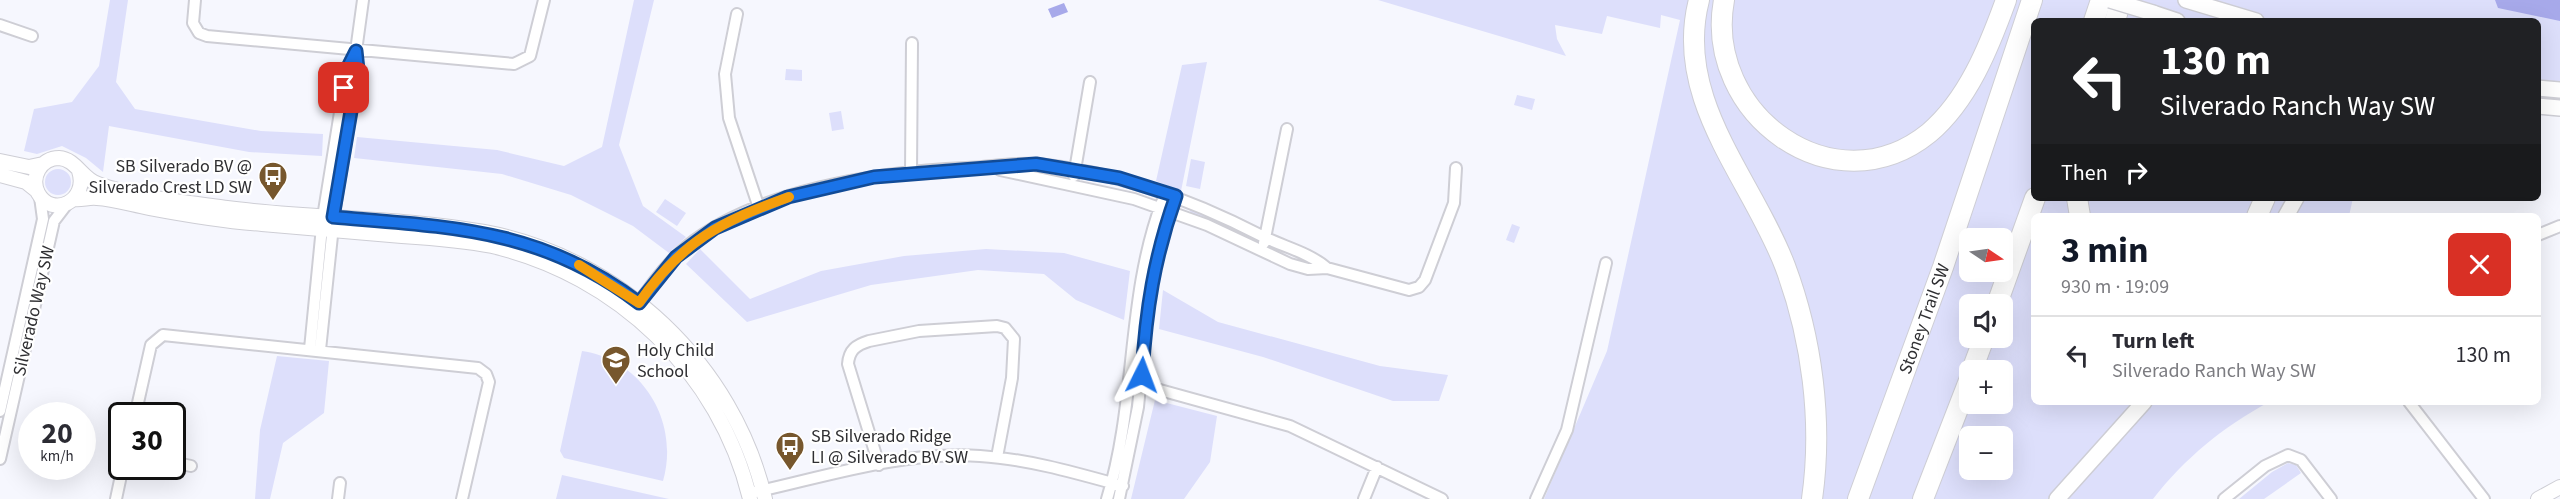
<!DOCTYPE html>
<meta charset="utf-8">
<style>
:root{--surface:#fff;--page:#f7f7f7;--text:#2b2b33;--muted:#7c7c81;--line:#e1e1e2;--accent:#111827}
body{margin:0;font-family:"Source Sans 3",sans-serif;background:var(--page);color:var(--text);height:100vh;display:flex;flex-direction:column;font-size:22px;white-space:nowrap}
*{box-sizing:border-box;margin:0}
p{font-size:20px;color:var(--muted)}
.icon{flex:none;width:33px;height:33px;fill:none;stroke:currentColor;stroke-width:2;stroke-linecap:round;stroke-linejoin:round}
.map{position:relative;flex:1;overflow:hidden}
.drawer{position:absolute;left:2031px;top:213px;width:510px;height:192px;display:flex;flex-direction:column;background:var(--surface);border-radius:9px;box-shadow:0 6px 24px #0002}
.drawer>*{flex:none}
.top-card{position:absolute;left:2031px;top:18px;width:510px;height:183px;border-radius:9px;box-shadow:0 6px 24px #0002;background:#202124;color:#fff;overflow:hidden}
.needle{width:39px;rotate:103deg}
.fabs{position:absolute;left:1959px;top:228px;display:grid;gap:12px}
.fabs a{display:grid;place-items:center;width:54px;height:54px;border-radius:9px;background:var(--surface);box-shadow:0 6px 24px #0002;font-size:30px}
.speed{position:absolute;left:18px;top:402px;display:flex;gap:12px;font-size:30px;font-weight:700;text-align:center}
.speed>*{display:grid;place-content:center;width:78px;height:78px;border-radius:50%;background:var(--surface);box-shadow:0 6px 24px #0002;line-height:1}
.speed small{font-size:15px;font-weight:400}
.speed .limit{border:3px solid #111;border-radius:9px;background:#fff;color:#111}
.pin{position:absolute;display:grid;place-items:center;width:51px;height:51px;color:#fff;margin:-26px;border-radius:12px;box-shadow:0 3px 9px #0006}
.me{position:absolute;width:66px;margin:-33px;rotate:3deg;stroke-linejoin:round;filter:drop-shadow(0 0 4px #0008)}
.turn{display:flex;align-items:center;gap:21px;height:126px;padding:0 30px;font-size:27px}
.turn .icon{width:78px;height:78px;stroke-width:2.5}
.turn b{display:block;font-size:42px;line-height:51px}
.then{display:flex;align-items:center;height:57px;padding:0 30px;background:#0003;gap:12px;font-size:22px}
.round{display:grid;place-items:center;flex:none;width:63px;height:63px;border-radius:9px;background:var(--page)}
.overview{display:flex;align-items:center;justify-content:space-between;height:102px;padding:0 30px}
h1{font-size:36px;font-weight:700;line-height:45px;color:var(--accent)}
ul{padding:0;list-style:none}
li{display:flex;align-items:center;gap:18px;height:78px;padding:0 30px;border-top:2px solid var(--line)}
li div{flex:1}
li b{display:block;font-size:22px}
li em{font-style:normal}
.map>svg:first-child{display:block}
.green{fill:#dddffb;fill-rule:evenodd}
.water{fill:#a7a9ea}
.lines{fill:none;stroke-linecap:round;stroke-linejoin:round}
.minor-casing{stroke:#ceced5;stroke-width:14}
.tertiary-casing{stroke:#ceced5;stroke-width:16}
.secondary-casing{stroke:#ceced5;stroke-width:18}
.motorway-casing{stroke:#ceced5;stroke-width:22}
.minor{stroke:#fff;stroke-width:10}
.tertiary{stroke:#fff;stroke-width:14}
.secondary{stroke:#fff;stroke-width:15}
.motorway{stroke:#fff;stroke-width:20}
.secondary-bridge-casing{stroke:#ceced5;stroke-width:18;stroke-linecap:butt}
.secondary-bridge{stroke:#fff;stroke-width:15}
.route-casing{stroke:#114b97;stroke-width:15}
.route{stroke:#1a73e8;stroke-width:10}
.slow{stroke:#f59e0b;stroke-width:10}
.labels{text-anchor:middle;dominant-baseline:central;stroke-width:4.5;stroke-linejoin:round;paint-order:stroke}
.poi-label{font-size:18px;fill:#2f2f32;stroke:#fff;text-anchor:start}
.street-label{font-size:18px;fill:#2f2f32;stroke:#fff}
</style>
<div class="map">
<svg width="2560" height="499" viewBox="0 0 2560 499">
<rect width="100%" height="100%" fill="#f6f7fe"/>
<path class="green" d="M110 0H128L116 82 135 109 261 131 323 134 322 156 249 152 109 126 103 172 86 158 62 146 37 154 24 151 34 109 72 102 99 66Z
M634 0H654L619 145 643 206 686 237 669 253 633 226 571 195 502 174 354 158 357 137 497 150 564 166 602 147Z
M1378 0H2560V83L2538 81V21H2034V198H2353L2349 216H2034V402H2269C2223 427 2185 458 2153 499H1544L1607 351 1680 20 1661 15 1660 28 1607 16 1602 34 1555 25 1557 39 1566 56ZM1970 238H2002V272H1970ZM1970 304H2002V338H1970ZM1970 370H2002V404H1970ZM1970 436H2002V470H1970Z
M1207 62 1181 191 1156 181 1182 65Z
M786 69 802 70V81L785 80Z
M1517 95 1535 99 1532 110 1514 105Z
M841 111 844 129 832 131 829 113Z
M1191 159 1205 162 1200 189 1186 186Z
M45 182a13 13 0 1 1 26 0a13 13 0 1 1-26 0Z
M665 199 686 213 677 226 656 212Z
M1191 208 1240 230 1238 234 1190 212Z
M1512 224 1520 227 1514 243 1506 240Z
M700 249 750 299 821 271 904 256 986 249 1064 253 1130 271 1124 320 1076 300 1044 274 978 270 871 285 747 322 686 264Z
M1163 290 1218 322 1380 366 1448 375 1439 401H1393L1263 357 1159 329Z
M582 351C643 360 680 422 663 481L564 458 560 451Z
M277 356 329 361 324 413 283 443 270 499H255L260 430Z
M1155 400 1217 416 1210 462 1184 499H1131Z
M2288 463 2296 465 2301 473 2264 499H2239L2272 472Z
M562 475 669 499H556Z"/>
<path class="water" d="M2495 0H2560V21L2498 8Z
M1064 3 1068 12 1052 18 1048 9Z"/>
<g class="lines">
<g class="minor-casing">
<path id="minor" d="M195 0 193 23 199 33 207 36 514 64 530 56 544 0
M737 14 725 74 729 118 759 208
M0 25 32 36
M1000 170 1134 199 1207 225 1290 264 1308 269 1327 268 1409 290 1419 287 1425 280 1454 203 1456 168
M911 172 912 43
M1074 176 1090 82
M2538 235 2560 226
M1264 243 1287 129
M634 310C649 287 665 265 686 247 756 190 878 172 966 168 990 167 1016 162 1039 164 1118 172 1192 200 1262 236 1284 247 1308 252 1327 268
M310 349 323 217 347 69 355 51
M320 350 335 207 358 70 356 51 363 0
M1131 382 1290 426 1442 499
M2409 402 2484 499
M0 411 43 219 40 197
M135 416 151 345 163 335 478 368 486 374 489 382 462 499
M0 459 54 221 67 204
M172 462 191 466
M879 465 848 364C849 350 856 345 869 341L919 331 997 326 1005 328 1014 339 1012 378 997 457
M755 492C828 476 904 451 980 456 1028 459 1076 473 1123 486
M116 499 123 466
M338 499 340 483
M1107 499C1137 402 1126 297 1162 202
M1119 499 1138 407 1149 291 1161 238 1173 205
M1364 499 1377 467
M1536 499 1567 430 1606 263
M2224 499 2265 466 2288 455 2301 460 2331 499"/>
</g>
<g class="tertiary-casing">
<path id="tertiary" d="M0 161 29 167 43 164
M79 171C89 201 52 219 38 193 30 177 41 158 59 158 76 159 82 179 98 184 134 197 189 203 227 208 313 219 400 217 484 232 620 257 734 365 765 499
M0 175 26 182 36 190
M74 199C82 200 89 197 97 198 114 199 133 205 150 208 187 215 224 221 262 224 309 228 355 232 402 236 432 238 462 240 492 246 617 275 720 373 750 499
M2538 499 2560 487"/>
</g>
<g class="secondary-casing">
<path id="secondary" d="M2186 0 2256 21
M2153 13 2177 21
M2538 88 2560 90
M2538 106 2560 108
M2286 216 2296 198
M2057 499 2144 402"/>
</g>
<g class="motorway-casing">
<g id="motorway">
<path d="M1699 0C1673 100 1752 179 1785 266 1812 338 1823 422 1812 499"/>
<path d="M1724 0C1703 114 1834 210 1929 133 1968 100 1989 47 2006 0"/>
<path d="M2094 21 2101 0"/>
<path d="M2115 21 2121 0"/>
<path d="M2077 198 2080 216"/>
<path d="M2257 216 2265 198"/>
<path d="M1997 304 2035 198"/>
<path d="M1972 370 1984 338"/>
<path id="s1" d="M1858 499 1943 267 2032 0"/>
<path d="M1923 499 1970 378"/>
</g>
</g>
<use href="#minor" class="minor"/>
<use href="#tertiary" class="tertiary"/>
<use href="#secondary" class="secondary"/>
<use href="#motorway" class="motorway"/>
<g class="secondary-bridge-casing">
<path id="secondary-bridge" d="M2110 0 2153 13"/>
</g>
<use href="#secondary-bridge" class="secondary-bridge"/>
</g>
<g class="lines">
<g class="route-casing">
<path id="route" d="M344 88 347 69 356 51 358 70 333 217C450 227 541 228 639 303L676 257 715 228 788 197 874 177 1036 164 1119 178 1176 196C1154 258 1146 310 1142 375"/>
</g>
<use href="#route" class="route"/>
<path class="slow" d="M579 265 639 303C682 241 720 222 789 197"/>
</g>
<defs>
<g id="bus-pin" transform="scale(1.5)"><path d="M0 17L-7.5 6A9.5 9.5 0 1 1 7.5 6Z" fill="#77572d" stroke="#fff"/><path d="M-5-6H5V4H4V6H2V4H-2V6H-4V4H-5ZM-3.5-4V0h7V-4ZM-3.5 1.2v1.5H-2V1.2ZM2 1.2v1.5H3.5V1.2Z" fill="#fff"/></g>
<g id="school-pin" transform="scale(1.5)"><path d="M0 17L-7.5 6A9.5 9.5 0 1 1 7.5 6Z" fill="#77572d" stroke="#fff"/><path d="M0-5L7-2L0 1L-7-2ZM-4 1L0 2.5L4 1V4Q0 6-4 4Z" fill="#fff"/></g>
</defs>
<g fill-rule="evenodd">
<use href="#bus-pin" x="273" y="176"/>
<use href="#school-pin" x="616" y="360"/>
<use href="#bus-pin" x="790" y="446"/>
</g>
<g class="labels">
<g class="poi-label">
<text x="252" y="166" text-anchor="end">SB Silverado BV @<tspan x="252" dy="21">Silverado Crest LD SW</tspan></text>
<text x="637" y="350">Holy Child<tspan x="637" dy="21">School</tspan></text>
<text x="811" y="436">SB Silverado Ridge<tspan x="811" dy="21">LI @ Silverado BV SW</tspan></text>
</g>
<g class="street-label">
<text transform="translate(34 311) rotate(-77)">Silverado Way SW</text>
<text stroke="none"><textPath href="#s1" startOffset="192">Stoney Trail SW</textPath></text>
</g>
</g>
</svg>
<div class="fabs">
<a><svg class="needle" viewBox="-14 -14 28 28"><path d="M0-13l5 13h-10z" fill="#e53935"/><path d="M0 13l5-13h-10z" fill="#7c7c81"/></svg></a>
<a><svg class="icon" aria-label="sound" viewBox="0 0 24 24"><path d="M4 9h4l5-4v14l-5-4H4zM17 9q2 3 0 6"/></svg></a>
<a>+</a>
<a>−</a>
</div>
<div class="speed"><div>20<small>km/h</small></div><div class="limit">30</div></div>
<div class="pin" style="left:344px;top:88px;background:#d93025"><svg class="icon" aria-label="arrive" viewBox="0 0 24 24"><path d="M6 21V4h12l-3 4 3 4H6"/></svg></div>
<svg class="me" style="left:1142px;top:375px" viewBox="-20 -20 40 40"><path d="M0-17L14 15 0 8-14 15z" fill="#1a73e8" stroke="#fff" stroke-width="4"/></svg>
<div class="top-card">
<div class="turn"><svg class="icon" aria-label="left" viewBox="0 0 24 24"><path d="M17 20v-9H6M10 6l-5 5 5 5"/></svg><div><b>130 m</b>Silverado Ranch Way SW</div></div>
<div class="then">Then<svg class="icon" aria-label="right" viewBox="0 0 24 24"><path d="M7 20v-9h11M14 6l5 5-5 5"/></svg></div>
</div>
<section class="drawer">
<div class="overview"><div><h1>3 min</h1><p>930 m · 19:09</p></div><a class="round" style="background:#d93025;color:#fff"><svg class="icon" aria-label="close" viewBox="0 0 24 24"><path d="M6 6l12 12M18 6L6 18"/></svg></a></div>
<ul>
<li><svg class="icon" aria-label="left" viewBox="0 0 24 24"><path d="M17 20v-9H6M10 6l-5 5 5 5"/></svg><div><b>Turn left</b><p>Silverado Ranch Way SW</p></div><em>130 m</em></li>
</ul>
</section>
</div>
